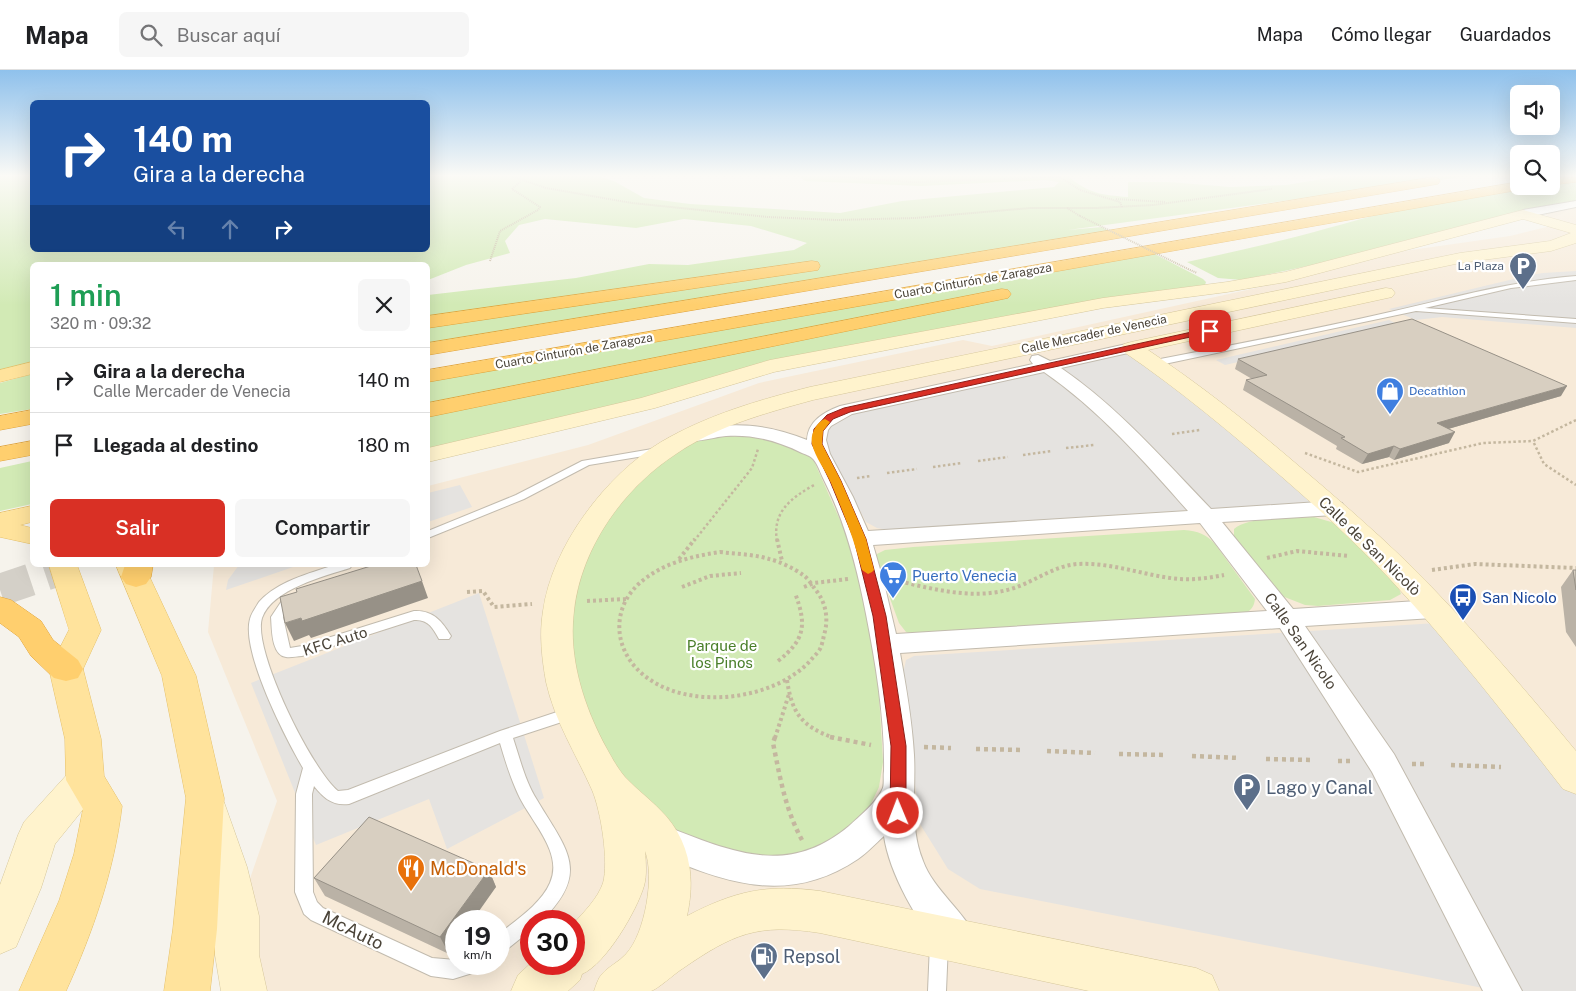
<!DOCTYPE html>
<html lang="es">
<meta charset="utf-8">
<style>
:root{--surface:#fff;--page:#f6f6f6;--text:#202124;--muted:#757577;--line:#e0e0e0;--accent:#d93025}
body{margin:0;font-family:"Public Sans",sans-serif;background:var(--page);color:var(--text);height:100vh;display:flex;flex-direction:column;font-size:19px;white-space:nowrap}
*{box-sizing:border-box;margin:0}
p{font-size:16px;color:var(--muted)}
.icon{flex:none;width:28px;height:28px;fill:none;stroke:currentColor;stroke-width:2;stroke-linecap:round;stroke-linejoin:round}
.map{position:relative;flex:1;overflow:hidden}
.panel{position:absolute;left:30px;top:192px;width:400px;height:305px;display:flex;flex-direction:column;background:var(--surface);border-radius:8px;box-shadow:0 5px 20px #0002}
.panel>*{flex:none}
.top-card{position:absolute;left:30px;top:30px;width:400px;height:152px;border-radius:8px;box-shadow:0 5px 20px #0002;background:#1a4fa0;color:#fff;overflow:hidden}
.controls{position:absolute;left:1510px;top:15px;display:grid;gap:10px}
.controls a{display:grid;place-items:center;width:50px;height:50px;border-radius:8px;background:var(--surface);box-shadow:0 5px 20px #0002;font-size:25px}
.speed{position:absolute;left:445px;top:840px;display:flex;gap:10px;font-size:25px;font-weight:700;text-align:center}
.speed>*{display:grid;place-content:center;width:65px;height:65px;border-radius:50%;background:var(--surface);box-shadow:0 5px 20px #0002;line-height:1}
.speed small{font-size:12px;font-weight:400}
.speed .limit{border:8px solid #d22;background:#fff;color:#111}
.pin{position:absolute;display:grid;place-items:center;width:42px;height:42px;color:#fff;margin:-21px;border-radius:10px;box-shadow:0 2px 8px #0006}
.me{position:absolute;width:55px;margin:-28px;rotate:359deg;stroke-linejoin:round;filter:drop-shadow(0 0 4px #0008)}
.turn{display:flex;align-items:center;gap:18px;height:105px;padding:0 20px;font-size:22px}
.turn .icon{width:65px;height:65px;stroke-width:2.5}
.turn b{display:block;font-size:35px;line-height:42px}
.lanes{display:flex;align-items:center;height:48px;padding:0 20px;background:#0003;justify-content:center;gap:25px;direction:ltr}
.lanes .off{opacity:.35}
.round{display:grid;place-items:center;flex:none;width:52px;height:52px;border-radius:8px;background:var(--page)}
.headline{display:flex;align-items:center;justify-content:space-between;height:85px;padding:0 20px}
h1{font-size:30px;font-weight:600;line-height:38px;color:#1e9e55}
.cta{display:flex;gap:10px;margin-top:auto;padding:10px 20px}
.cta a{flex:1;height:58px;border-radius:8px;background:var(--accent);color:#fff;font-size:20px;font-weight:600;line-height:58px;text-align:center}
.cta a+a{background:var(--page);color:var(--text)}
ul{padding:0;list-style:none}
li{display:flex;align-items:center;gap:15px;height:65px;padding:0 20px;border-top:1px solid var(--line)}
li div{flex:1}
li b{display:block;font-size:19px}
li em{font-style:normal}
header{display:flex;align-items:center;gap:30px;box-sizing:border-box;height:70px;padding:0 25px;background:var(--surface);border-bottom:1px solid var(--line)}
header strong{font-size:24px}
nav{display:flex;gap:28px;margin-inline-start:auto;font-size:18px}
.search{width:350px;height:45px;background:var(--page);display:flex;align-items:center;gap:12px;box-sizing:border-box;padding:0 18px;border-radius:8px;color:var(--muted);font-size:19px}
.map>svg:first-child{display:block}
.commercial{fill:#f7ead8;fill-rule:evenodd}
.green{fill:#d2eab5}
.parking{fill:#e5e3e0}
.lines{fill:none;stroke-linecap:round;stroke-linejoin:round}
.secondary-tunnel{stroke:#d4d0c8;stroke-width:32;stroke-dasharray:32 16;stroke-linecap:butt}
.lane-casing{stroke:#c2bbae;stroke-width:2}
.street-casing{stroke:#c2bbae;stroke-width:2}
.secondary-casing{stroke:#d6c79b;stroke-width:1}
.primary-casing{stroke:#e6c16a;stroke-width:1}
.highway-casing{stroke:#e0a43c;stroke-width:1}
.path-far3{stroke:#c4b79f;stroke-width:2;stroke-dasharray:1 1;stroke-linecap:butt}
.path-far2{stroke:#c4b79f;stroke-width:2.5;stroke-dasharray:2.5 2.5;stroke-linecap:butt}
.path-far1{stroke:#c4b79f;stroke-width:4;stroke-dasharray:3 3;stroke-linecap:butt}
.path{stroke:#c4b79f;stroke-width:4.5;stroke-dasharray:4 4;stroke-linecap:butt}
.lane{fill:#fff;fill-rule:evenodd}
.street{fill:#fff;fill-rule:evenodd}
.secondary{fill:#fff3cd;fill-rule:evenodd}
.primary{fill:#ffe39c;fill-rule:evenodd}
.highway{fill:#ffcf6e;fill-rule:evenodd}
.path-bridge{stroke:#c4b79f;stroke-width:2;stroke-dasharray:1 1;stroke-linecap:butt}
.wall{fill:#bab2a6}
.shaded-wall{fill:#979187}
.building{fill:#d8cfc1;stroke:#979187}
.route{fill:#d93025;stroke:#8d1f18}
.slow{fill:#f59e0b}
.labels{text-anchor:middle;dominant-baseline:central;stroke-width:4.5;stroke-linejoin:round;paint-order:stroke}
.far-service-label{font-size:12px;fill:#4e5e75;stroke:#fff;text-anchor:end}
.far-street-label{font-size:12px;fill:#4b4439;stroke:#fff}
.far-shop-label{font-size:12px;fill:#366cbe;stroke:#fff;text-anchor:start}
.street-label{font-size:15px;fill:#4b4439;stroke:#fff}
.shop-label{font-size:15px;fill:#366cbe;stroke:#fff;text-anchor:start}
.transit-label{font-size:15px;fill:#164399;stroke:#fff;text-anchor:start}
.park-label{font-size:15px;fill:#4a7f2a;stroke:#fff}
.near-service-label{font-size:18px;fill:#4e5e75;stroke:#fff;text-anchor:start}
.near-food-label{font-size:18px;fill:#c56008;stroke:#fff;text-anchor:start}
.near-street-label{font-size:18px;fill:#4b4439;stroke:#fff}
</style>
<header>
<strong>Mapa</strong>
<div class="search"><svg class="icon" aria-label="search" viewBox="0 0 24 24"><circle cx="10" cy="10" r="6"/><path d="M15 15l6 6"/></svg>Buscar aquí</div>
<nav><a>Mapa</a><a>Cómo llegar</a><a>Guardados</a></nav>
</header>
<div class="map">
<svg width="1576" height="921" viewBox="0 0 1576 921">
<rect width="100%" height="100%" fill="#f6f3ec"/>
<path class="commercial" d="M1576 136V921H230L222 889 277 731 208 562 214 495H428V416L588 375 759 313 963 270 992 276 1292 210 1397 182 1510 166 1563 153 1547 146 1542 140ZM456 851H499V894H456ZM531 851H574V894H531Z"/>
<path class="green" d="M0 106H32V180H428V106H598L614 111 644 128 690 134 840 143 902 131 1054 117 1059 112 1045 110 921 116 805 111 798 106H1068C1089 124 1102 125 1128 127V112H1169L1230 117 1286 115 1341 106H1469L1068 160 1102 157 1115 165 428 279V225L576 208 649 194 688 195 794 180 807 173 751 156 684 149 636 158 545 149 519 155 505 171 510 183 466 195 428 210V195H32V298L0 306Z
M1576 108V132L1533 138 1326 192 1242 210 1218 208 1187 192C1219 185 1251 178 1283 170 1372 148 1459 116 1551 116V111Z
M1147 180 1203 209 1206 212 1205 215 795 291 617 341 428 380V306Z
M32 304V339L0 344V313Z
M754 362 804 379 814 391 851 475 864 529 878 608 883 692 879 717 868 740 853 757 797 790 722 784 671 759 634 727 575 623 569 537 601 451 650 400 689 373 713 365Z
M32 391V434L0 441V398Z
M1314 447 1338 454 1398 516 1401 524 1390 530 1318 536 1305 535 1282 526 1234 467V459C1248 446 1293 448 1314 447Z
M1184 460C1198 461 1206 464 1215 474L1255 529C1254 537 1251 540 1245 544L916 565 906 562 899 553 876 490 877 484 885 480 913 477Z"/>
<path class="parking" d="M1576 201V258L1442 247 1416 250 1389 239 1530 205 1543 203Z
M1389 250 1399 255 1225 295 1216 290Z
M1128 279 1149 289 1311 432 888 460 877 458 866 452 825 375 826 361 829 355 852 343Z
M460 415 472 437 428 452V423Z
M239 495H299L226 520 228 510Z
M479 523 544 728 447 779 429 729 316 775 251 613Z
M1437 553 1576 718V921H1498L980 819 948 799 920 754 902 609 906 590 914 586Z"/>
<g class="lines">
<path class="secondary-tunnel" d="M0 520 74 495"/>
<g class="lane-casing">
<path id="lane" d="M1576 206V210L1511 218 1425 238 1576 249V253L1416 241 1155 296 1151 293 1155 290C1233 275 1312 260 1390 242 1452 228 1512 211 1576 206Z
M658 378 662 379 663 381 662 383 589 395 524 429 428 468V461L516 425 582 391Z
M334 495H352L350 498C325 506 272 519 262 548 252 580 312 700 338 721L348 720 500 661 572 637 577 639 579 643 577 647 513 668C520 689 525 711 537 730 566 779 592 802 541 851H531V860L505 881 499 884V864C516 850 541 834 550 813 564 782 530 751 518 724 510 707 505 690 500 673L349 734C332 736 324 728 314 716L312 724 313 822 317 832 323 838 432 888 456 890V894H481L479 901 453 909 431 906 311 850 304 844 295 822 296 724 303 698C286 669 241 582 250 549 251 544 256 537 259 532 278 511 308 504 334 495Z
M294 525 298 526 300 529 289 538 283 547 290 578 302 576 414 541C433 540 442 551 451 566L449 569H439C433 558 428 549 414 550L302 586C297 586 291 588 286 587 271 585 272 558 271 547L281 532Z
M939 865 945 868 948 874 946 921H928L930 874 933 868Z"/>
</g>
<g class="street-casing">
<path id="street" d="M1576 131V137L1523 148 1517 144 1523 140Z
M1131 273 1137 275 1139 278 1137 281 1061 298C1118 337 1164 390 1211 439L1334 431 1342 433 1345 438 1342 443 1334 445 1222 452 1293 539 1433 530 1442 533 1446 539 1442 545 1433 548 1305 556 1394 684 1522 921H1483L1372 702 1280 558 900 583C906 616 912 650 914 685 916 720 909 757 923 791 934 821 964 840 976 869L971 882 958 887C954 885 948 884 944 880 918 856 889 802 884 766 875 774 867 783 858 789 787 837 721 812 650 780L646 770 650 760 662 755C729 780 786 809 849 756 859 747 877 732 882 720 885 715 883 707 884 701 885 649 876 595 866 544 857 497 845 451 823 408 820 402 817 392 812 388 810 386 805 384 802 383 778 371 753 364 726 366 713 367 698 373 685 370L682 366 685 362C728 351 766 353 807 370 808 351 824 342 840 336L1033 294 1030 290 1032 286 1038 285 1050 291ZM1044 302C1099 340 1144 391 1188 441L868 461 853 427 830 384 826 370 828 360 831 356 852 344ZM1200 453 1267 541 896 564 884 513 873 475Z"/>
</g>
<g class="secondary-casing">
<path id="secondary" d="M1523 140 1576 155V173L1551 181 1460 193 813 330C766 343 717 356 676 384 624 418 581 477 574 541 568 588 584 637 607 679 612 688 618 699 625 707 638 721 654 732 666 746 691 775 695 810 687 846 735 821 766 814 820 821L1196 898 1212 905 1219 921H1089L820 863C757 853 733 864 682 899 674 904 658 919 651 921 637 921 609 921 594 921 596 916 598 908 602 904 609 896 619 892 626 884 645 864 655 806 645 781 646 793 647 805 644 816 637 840 606 894 582 904L580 910 568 921H511L518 905 531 893 574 894V853C584 842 598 828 603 813 609 792 601 741 592 720 576 684 555 652 546 612 542 589 539 565 543 541 552 476 606 405 661 372 707 345 759 330 810 317L1460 183 1550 171 1571 163 1523 149 1286 212 1227 222 1103 238 774 302 655 338 428 392V378L641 328 770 290 1103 228 1227 212 1285 202Z
M1386 218 1392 219 1395 223 1392 227 1148 280C1199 314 1246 351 1293 391 1332 424 1372 458 1409 494 1468 553 1523 617 1576 681V724L1563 719C1507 647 1451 575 1389 508 1355 472 1319 439 1282 407 1231 363 1180 320 1124 282L1121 278 1124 274 1131 272Z
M85 694 98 699 104 710 98 721 55 774 41 818 16 877 0 884V815L18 765 24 752 72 699Z
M210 727 224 732 247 797 259 846V885L267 921H221L215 885V846L205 797 190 744 196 732Z"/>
</g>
<g class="primary-casing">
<path id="primary" d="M32 292V304L0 312V300Z
M32 436V452L20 455 32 458V474L0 467V443Z
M49 495H77L101 560 83 599 101 669 104 706 122 736C114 801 93 862 66 921H19L59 831 74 784 83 739 66 710 65 669 49 599 69 560Z
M116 495H144L196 606 224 728 217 859 210 921H164L173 859 186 728 162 606Z"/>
</g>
<g class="highway-casing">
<path id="highway" d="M1576 106V112L1551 115V107Z
M1433 107 1438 108 1440 111 1438 114 428 285V273Z
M1519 112V116H1526L1524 119 428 312V300Z
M812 191 818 192 820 196 818 200 428 258V246Z
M1002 219 1008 220 1011 224 1008 228 428 347V333Z
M32 340V354L0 360V346Z
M32 371V385L0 391V377Z
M125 495H153L151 507 146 514 136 517 126 514 121 507Z
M0 527 11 530 41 551 53 570 78 590 83 599 78 608 66 611 54 608 31 586 19 567 0 553Z"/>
</g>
<path class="path-far3" d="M511 106 546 118 632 133 768 147 836 150 915 148 1030 138H1097L1153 135 1272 119
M826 106 914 112 1060 107
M1060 107 1080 120 1120 132 1122 137
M1116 129 1165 132
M1067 138 1080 146
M490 191 500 161 538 140 540 137 512 119 521 111
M1188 199 1197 203"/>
<path class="path-far2" d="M1576 350 1533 371 1544 394 1576 415
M1172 364 1200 360
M1066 378 1094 375
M1305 383 1358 402 1483 373 1533 371
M1023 385 1052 381
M978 391 1008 387
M933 397 962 393
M887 403 917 399
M857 408 871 406
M694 471 752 398 758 379
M777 471C772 442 791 428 814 415"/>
<path class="path-far1" d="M777 469 782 491
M720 482C736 484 753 484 769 489 779 491 795 499 803 505 808 508 812 515 815 519 826 532 829 549 824 565 823 570 822 575 820 579 817 584 813 587 810 591 774 630 693 640 649 609 612 584 608 535 646 508 667 492 694 486 720 482Z
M1267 488 1297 481 1349 486
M679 489 695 469
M1432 500 1475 494 1576 498
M894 510C933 519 974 531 1014 518 1035 511 1054 496 1077 494 1112 492 1145 506 1179 509 1194 510 1209 508 1224 505
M682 517 710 506 741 503
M804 517 814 513 848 509
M467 522 483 521 494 537 532 534
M587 531 626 529
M778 591C805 570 807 555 795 523
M787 610C792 643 801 656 834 668
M775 668 789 624"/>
<path class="path" d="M775 667 773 673C780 707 785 739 802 770
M830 667 871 675
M924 677 951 678
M976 679 1023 680
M1047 681 1095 683
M1119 684 1167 685
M1192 686 1239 688
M1266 689 1312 690
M1338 691H1352
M1412 694H1426
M1451 695 1501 697"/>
<use href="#lane" class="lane"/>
<use href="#street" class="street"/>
<use href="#secondary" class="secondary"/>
<use href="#primary" class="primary"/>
<use href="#highway" class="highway"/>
<path class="path-bridge" d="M1080 146 1188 199"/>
</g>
<path class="wall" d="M1238 289 1561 326 1448 359 1449 373 1394 390 1389 387 1362 394 1336 379 1337 376 1243 320 1246 310 1252 309 1235 299Z
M1573 500H1576V577L1566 562 1561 517Z
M489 800 496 817 456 851V873L449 884 325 826 314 808Z"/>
<path class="shaded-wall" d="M1567 316 1561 326 1431 364 1437 353Z
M1455 362 1449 373 1394 390 1400 379Z
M1394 376 1389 387 1362 394 1368 384Z
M422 511 428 528 311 568 309 565 294 571 285 553Z
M489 800 496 817 472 851H456V873L449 884 440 867Z"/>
<path class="building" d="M1412 249 1567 316 1437 353 1455 362 1400 379 1394 376 1368 384 1341 368 1345 367 1246 310 1267 305 1238 289Z
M374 495H416L422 511 302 551 301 548 285 553 280 527 297 522 296 519Z
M1573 500H1576V520Z
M369 747 489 800 440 867 314 808Z"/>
<linearGradient id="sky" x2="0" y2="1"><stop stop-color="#8fc1ec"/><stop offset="0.45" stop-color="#fbfaf6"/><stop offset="1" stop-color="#fbfaf6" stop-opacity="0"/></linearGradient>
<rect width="1576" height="235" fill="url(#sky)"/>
<path class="route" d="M1210 258 1214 261 1213 262 850 342 833 349 823 361 822 374 841 411 866 469 886 546 906 676V743L904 748 898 750 893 748 890 743 891 676 873 546 854 469 830 411 812 374 814 359 827 345 844 338Z"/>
<path class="slow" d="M825 349 830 352 823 361 822 374 841 411 866 469 874 500 872 502 868 504 862 500C854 469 843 441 831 413 826 401 815 387 812 374 810 365 816 352 825 349Z"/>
<defs>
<g id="parking-pin" transform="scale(1.4375)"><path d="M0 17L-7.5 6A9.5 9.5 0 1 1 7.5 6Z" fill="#5c6f8a" stroke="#fff"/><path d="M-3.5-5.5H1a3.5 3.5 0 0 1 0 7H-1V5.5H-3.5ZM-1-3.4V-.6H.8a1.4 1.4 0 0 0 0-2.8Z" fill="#fff"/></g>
<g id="shop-pin" transform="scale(1.4375)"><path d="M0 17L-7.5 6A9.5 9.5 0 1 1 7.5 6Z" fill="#3f7fe0" stroke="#fff"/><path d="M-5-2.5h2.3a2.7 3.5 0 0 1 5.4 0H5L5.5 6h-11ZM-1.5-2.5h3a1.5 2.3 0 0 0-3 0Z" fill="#fff"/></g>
<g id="supermarket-pin" transform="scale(1.4375)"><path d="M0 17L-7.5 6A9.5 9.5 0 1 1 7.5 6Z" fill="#3f7fe0" stroke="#fff"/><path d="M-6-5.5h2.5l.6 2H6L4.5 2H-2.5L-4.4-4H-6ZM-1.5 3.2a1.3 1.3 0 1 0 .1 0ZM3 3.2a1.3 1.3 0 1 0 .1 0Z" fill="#fff"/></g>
<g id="bus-pin" transform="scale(1.4375)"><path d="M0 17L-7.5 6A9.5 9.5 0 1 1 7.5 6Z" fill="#1a4fb4" stroke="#fff"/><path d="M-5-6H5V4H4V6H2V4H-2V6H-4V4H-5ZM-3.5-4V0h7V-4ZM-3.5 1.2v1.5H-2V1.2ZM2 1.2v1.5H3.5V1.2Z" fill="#fff"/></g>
<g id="restaurant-pin" transform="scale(1.4375)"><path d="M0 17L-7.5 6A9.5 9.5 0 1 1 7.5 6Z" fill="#e8710a" stroke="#fff"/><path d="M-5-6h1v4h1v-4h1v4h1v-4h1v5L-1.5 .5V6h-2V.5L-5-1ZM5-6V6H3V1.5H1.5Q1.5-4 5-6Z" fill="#fff"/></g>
<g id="fuel-pin" transform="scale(1.4375)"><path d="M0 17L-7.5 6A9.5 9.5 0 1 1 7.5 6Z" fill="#5c6f8a" stroke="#fff"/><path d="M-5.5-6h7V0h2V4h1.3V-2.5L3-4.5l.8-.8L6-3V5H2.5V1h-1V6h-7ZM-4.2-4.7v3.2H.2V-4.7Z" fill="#fff"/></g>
</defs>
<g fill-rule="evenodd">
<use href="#parking-pin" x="1523" y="196"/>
<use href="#shop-pin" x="1390" y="321"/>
<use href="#supermarket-pin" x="893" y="505"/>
<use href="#bus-pin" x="1463" y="527"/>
<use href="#parking-pin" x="1247" y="717"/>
<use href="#restaurant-pin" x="411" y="798"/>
<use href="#fuel-pin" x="764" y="886"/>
</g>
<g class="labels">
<g class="far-service-label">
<text x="1504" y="196">La Plaza</text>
</g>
<g class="far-street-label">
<text transform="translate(973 211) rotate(-10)">Cuarto Cinturón de Zaragoza</text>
<text transform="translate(1094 264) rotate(-12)">Calle Mercader de Venecia</text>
<text transform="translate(574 281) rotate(-10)">Cuarto Cinturón de Zaragoza</text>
</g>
<g class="far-shop-label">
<text x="1409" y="321">Decathlon</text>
</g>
<g class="street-label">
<text transform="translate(1370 476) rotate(44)">Calle de San Nicolò</text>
<text transform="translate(335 571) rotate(-17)">KFC Auto</text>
<text transform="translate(1301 571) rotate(55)">Calle San Nicolo</text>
</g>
<g class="shop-label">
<text x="912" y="505">Puerto Venecia</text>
</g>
<g class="transit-label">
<text x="1482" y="527">San Nicolo</text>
</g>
<g class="park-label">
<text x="722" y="575">Parque de<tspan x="722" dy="17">los Pinos</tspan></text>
</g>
<g class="near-service-label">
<text x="1266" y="717">Lago y Canal</text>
<text x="783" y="886">Repsol</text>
</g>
<g class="near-food-label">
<text x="430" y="798">McDonald's</text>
</g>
<g class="near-street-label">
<text transform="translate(353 860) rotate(26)">McAuto</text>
</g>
</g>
</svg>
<div class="controls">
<a><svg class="icon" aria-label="sound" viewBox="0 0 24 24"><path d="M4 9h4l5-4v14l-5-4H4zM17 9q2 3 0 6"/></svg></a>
<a><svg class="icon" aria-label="search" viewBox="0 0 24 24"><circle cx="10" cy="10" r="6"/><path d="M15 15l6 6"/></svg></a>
</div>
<div class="speed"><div>19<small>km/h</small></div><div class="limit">30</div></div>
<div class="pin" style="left:1210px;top:261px;background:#d93025"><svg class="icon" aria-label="arrive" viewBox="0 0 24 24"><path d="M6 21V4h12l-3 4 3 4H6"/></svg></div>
<svg class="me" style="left:898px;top:743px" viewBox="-20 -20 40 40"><circle r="17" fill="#d93025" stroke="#fff" stroke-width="3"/><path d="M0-11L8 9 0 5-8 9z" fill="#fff"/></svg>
<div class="top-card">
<div class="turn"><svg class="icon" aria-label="right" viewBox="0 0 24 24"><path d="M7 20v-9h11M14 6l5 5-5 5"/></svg><div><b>140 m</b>Gira a la derecha</div></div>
<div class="lanes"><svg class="icon off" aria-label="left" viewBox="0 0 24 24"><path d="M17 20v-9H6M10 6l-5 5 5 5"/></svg><svg class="icon off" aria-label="ahead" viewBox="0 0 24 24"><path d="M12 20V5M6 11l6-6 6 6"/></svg><svg class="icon" aria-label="right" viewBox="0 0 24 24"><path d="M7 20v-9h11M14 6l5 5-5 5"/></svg></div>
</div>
<section class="panel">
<div class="headline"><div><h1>1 min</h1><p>320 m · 09:32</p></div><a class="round"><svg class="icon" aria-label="close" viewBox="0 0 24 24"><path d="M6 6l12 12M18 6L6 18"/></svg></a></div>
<ul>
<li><svg class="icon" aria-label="right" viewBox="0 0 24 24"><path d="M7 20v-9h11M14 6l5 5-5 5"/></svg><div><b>Gira a la derecha</b><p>Calle Mercader de Venecia</p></div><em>140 m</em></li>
<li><svg class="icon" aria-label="arrive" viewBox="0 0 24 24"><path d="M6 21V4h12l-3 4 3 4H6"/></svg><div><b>Llegada al destino</b></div><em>180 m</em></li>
</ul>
<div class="cta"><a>Salir</a><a>Compartir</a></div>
</section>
</div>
